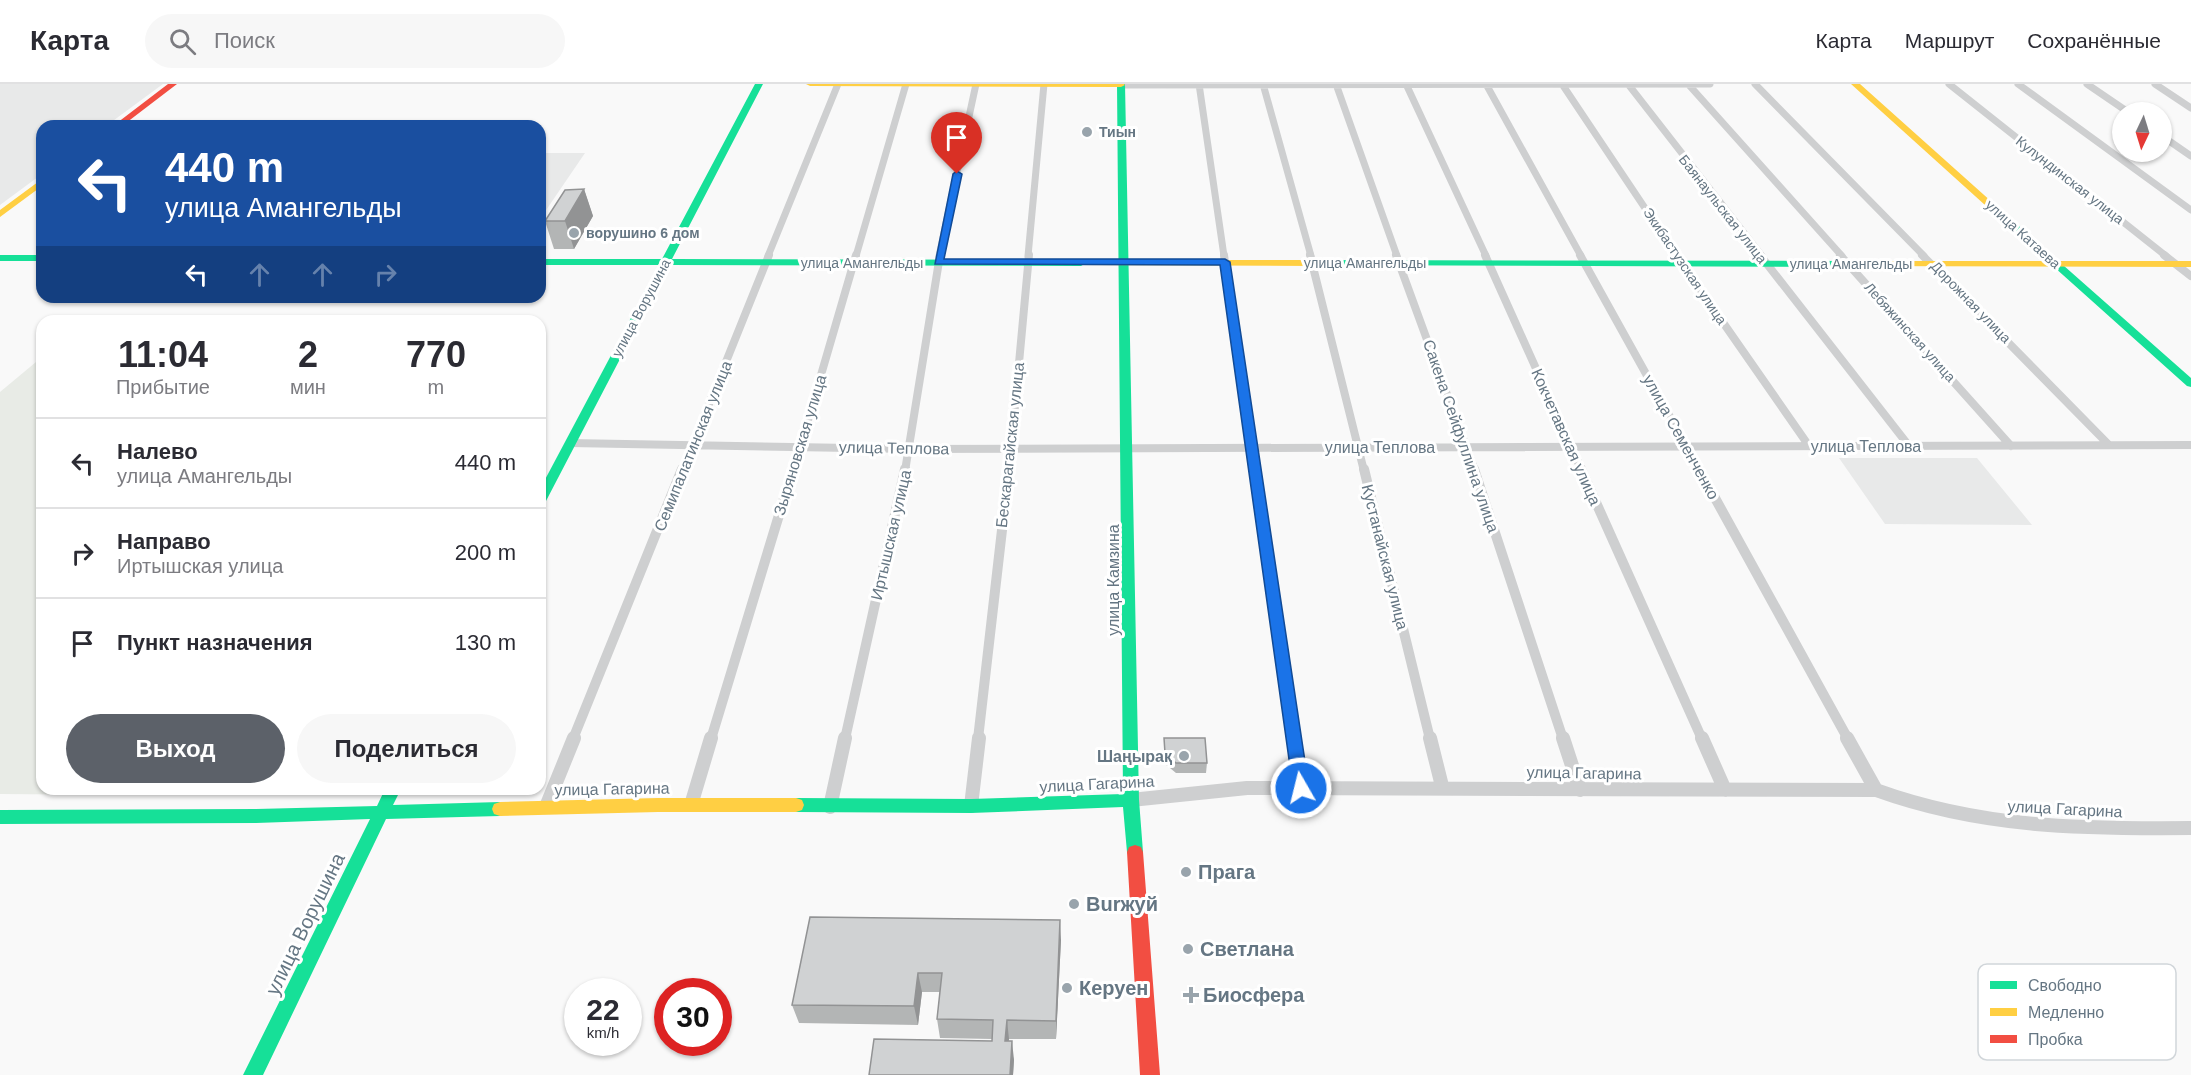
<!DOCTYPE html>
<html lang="ru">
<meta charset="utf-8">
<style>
:root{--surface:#fff;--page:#f7f7f7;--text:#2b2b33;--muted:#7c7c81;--line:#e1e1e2;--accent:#5c6169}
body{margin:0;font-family:Arial,sans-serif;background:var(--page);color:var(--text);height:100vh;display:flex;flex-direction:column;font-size:22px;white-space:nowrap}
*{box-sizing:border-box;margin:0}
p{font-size:20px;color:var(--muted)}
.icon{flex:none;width:33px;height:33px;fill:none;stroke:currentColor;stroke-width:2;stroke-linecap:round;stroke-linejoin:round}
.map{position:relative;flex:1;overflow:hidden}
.side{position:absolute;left:36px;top:231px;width:510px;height:480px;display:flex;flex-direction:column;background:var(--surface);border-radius:18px;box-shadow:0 2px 4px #0004}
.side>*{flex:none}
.hud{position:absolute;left:36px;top:36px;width:510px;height:183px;border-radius:18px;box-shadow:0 2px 4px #0004;background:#1a4fa0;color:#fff;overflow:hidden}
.needle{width:39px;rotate:184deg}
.tools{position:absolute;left:2112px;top:18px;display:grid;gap:12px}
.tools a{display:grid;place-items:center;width:60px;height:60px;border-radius:50%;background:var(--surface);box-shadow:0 2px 4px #0004;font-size:30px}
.speed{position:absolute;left:564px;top:894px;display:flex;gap:12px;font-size:30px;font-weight:700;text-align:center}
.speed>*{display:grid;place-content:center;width:78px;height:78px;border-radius:50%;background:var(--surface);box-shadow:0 2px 4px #0004;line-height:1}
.speed small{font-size:15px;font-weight:400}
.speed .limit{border:9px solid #d22;background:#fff;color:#111}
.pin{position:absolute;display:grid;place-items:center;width:51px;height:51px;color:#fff;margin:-62px -26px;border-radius:50% 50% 50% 0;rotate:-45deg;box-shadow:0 0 6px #0007}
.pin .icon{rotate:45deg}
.me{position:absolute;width:66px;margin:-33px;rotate:352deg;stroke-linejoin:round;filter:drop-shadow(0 0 4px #0008)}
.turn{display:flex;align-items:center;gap:21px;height:126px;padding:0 30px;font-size:27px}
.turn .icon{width:78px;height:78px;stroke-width:2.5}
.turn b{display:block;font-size:42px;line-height:51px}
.lanes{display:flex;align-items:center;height:57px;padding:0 30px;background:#0003;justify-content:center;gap:30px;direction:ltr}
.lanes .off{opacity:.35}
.eta{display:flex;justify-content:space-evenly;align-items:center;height:102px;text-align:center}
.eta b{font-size:36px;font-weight:700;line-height:42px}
.button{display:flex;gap:12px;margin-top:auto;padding:12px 30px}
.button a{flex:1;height:69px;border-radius:36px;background:var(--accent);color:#fff;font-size:24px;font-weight:700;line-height:69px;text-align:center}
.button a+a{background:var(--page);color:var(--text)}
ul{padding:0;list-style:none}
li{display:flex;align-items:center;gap:18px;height:90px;padding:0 30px;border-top:2px solid var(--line)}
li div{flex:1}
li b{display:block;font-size:22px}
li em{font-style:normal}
header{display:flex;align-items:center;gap:36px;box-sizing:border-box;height:84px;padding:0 30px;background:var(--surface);border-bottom:2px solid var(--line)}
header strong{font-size:28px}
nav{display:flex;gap:33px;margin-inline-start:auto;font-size:21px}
.search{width:420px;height:54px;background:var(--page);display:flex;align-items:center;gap:15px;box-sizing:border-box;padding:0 21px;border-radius:33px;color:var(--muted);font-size:22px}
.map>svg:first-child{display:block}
.built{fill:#e8e9e9}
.green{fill:#e8ebe6}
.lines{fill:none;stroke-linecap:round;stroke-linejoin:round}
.street-far3{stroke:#cecfd0;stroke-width:7}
.street-far2{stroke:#cecfd0;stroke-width:8}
.street-far1{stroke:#cecfd0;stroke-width:10}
.street{stroke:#cecfd0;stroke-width:14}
.fast{fill:#16e098;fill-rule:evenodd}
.slow{fill:#ffcf43;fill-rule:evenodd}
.jam{fill:#f24e42;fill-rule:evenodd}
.wall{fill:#b3b5b5}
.shaded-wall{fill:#929394}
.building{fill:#d0d2d3;stroke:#929394;stroke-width:1.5}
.route{fill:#1a73e8;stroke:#114b97;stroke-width:1.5}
.poi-dot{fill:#99a4ac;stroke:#fff;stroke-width:2}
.labels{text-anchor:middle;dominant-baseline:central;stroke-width:6;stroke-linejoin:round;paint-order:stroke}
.far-poi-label{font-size:14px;font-weight:bold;fill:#657683;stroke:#fff;text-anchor:start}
.far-street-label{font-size:14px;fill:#657683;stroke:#fff}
.street-label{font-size:16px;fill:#657683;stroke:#fff}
.poi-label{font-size:16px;font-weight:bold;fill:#657683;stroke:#fff;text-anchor:end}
.near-poi-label{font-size:20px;font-weight:bold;fill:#657683;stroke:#fff;text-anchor:start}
.near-street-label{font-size:20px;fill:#657683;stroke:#fff}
.key{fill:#fff;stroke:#d1d6da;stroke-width:1.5}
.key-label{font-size:16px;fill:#657683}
</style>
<header>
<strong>Карта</strong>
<div class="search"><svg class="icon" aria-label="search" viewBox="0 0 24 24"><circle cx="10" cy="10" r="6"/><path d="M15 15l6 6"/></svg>Поиск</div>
<nav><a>Карта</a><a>Маршрут</a><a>Сохранённые</a></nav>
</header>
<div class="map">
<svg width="2191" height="991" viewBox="0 0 2191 991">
<rect width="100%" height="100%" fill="#f9f9f9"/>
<path class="built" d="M0 0H163L106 42H42V90L0 121Z
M540 69H585L540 135Z
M1839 374H1977L2032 441 1885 440Z"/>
<path class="green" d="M88 233H472V237H83Z
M42 273V705H135L121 711 0 710V308Z"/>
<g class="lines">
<path class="street-far3" d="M1199 0 1224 172
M1263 0 1311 172
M1336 0 1397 172
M1406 0 1486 172
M1486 0 1581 172
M1562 0 1677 172
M1628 0 1762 172
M1688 0 1842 172
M1755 0 1924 172
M1949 0 2166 172
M2018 0 2191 126
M2087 0 2128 28
M2155 0 2191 24
M1121 1 1710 0
M2162 52 2191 72
M768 172 838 0
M856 172 906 0
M939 172 976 0
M1028 172 1044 0"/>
<path class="street-far2" d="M1224 171 1255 387
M1310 171 1364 387
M1396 171 1475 387
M1485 171 1582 387
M1580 171 1700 387
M1676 171 1809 362
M1760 171 1909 362
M1840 171 2011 362
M1922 171 2109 361
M2164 171 2191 192
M570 359 910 365 2191 361
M682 387 769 171
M793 387 856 171
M905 387 940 171
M1009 387 1029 171"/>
<path class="street-far1" d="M1255 385 1294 655
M1364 385 1430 655
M1474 385 1563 655
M1581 385 1702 655
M1699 385 1848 655
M573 655 682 385
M711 655 793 385
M845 655 905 385
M978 655 1009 385"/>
<path class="street" d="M1294 654 1301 703
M1430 654 1442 702
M1563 654 1580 706
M1702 654 1725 706
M1847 654 1876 706
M1131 716 1247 704 1876 706C1981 744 2081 745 2191 744
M691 721 711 654
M971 722 979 654
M546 723 574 654
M830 723 845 654"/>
<path class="fast" d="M755 0H763L672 175 1081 176 1086 179 1081 182 669 181 546 417 540 421V405L659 181H540V175H662Z
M1117 0H1125L1139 716 1143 768 1141 773 1135 775 1129 773 1127 768 1123 723 971 729 796 728 790 726 788 721 790 716 796 714 971 715 1123 710Z
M2006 136H2012L2191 294V303L2187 302 2006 140Z
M0 171H42V177H0Z
M1312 176 1853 177 1858 180 1853 183 1309 181 1307 179Z
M385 705H401L393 721 500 718 506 720 508 725 506 730 500 732 386 735 263 991H243L370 735 256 739 0 740V726L256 725 377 722Z"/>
<path class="slow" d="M806 0H1124L1125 1 1121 3 810 2Z
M1851 0H1860L2012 136V140H2006Z
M42 95V102L0 133V126Z
M1081 176H1312L1317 179 1312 182 1078 181 1076 179Z
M1853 177H2191V183L1850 182V178Z
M658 714H796L802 716 804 721 802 726 796 728H658L500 732 494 730 492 725 494 720 500 718Z"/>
<path class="jam" d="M168 0H177L122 42H113Z
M1135 761 1141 763 1143 768 1160 991H1140L1127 768 1129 763Z"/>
</g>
<path class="wall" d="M584 105 593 132 574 165H554L545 137Z
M1164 654 1207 679 1206 689H1176L1164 679Z
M810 833 1061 856 1056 955H1009L1008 957 1014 976 1013 991H869L992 957V955L940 954 937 935 940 908H922L918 941 799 939 792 921Z"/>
<path class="shaded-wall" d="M584 105 593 132 574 165 565 137Z
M1060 836 1061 856 1056 955V937Z
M918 889 922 908 918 941 914 922Z
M1007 936 1009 955 1007 975 1005 957Z
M1012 957 1014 976 1013 991H1010Z"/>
<path class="building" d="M584 105 565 137H545L565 106Z
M1164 654H1205L1207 679H1176L1165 669Z
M810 833 1060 836 1056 937 1007 936 1005 957H1012L1010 991H869L874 955 992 957 993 936 937 935 942 889H918L914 922 792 921Z"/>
<path class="route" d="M957 87 962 90 944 175H1225L1230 178 1309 704 1306 708H1295L1293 704 1220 181 935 180 953 90Z"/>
<g class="poi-dot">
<circle cx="1087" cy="48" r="6"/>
<circle cx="574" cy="149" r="6"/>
<circle cx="1184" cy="672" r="6"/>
<circle cx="1186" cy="788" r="6"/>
<circle cx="1074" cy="820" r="6"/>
<circle cx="1188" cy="865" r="6"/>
<circle cx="1067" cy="904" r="6"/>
<path d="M1188 902h6v6h6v6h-6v6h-6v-6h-6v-6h6z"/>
</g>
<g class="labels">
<g class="far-poi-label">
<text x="1099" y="48">Тиын</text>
<text x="586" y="149">ворушино 6 дом</text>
</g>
<g class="far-street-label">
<text transform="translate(2070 96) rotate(38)">Кулундинская улица</text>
<text transform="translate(1723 125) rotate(52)">Баянаульская улица</text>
<text transform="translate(2023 150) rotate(42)">улица Катаева</text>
<text x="862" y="179">улица Амангельды</text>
<text x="1365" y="179">улица Амангельды</text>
<text x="1851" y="180">улица Амангельды</text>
<text transform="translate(1685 182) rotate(56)">Экибастузская улица</text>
<text transform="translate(1971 218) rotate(46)">Дорожная улица</text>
<text transform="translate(641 224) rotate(-62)">улица Ворушина</text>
<text transform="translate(1910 248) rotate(48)">Лебяжинская улица</text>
</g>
<g class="street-label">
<text transform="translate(1461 352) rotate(71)">Сакена Сейфуллина улица</text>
<text transform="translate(1566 353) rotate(66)">Кокчетавская улица</text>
<text transform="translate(1681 353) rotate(61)">улица Семенченко</text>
<text transform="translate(800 361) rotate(-73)">Зыряновская улица</text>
<text transform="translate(1010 361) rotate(-84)">Бескарагайская улица</text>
<text transform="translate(693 362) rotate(-68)">Семипалатинская улица</text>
<text x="1866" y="362">улица Теплова</text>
<text x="1380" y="363">улица Теплова</text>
<text transform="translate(894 364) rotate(1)">улица Теплова</text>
<text transform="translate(891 451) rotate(-77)">Иртышская улица</text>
<text transform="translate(1385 473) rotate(76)">Кустанайская улица</text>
<text transform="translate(1113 496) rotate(-90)">улица Камзина</text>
<text transform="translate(1584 689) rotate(1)">улица Гагарина</text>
<text transform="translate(1097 700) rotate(-3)">улица Гагарина</text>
<text transform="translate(612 705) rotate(-1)">улица Гагарина</text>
<text transform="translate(2065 725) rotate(3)">улица Гагарина</text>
</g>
<g class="poi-label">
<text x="1172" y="672">Шаңырақ</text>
</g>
<g class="near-poi-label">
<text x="1198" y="788">Прага</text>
<text x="1086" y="820">Burжуй</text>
<text x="1200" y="865">Светлана</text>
<text x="1079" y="904">Керуен</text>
<text x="1203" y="911">Биосфера</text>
</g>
<g class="near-street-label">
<text transform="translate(305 840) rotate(-64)">улица Ворушина</text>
</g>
</g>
<rect x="1978" y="880" width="198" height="96" rx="9" class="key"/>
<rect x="1990" y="897" width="27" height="8" fill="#16e098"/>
<rect x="1990" y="924" width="27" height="8" fill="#ffcf43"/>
<rect x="1990" y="951" width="27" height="8" fill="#f24e42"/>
<g class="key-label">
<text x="2028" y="907">Свободно</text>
<text x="2028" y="934">Медленно</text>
<text x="2028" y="961">Пробка</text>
</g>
</svg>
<div class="tools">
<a><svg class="needle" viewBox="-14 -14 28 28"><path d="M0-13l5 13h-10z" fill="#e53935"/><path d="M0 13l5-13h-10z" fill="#7c7c81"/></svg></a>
</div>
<div class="speed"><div>22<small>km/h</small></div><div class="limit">30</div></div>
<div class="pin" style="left:957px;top:90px;background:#d93025"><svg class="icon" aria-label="arrive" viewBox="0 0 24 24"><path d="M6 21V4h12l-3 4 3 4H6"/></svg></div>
<svg class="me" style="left:1301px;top:704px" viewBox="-20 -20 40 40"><circle r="17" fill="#1a73e8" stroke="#fff" stroke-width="3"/><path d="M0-11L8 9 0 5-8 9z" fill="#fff"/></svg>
<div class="hud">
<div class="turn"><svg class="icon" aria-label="left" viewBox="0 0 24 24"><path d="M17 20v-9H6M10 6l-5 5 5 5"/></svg><div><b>440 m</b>улица Амангельды</div></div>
<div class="lanes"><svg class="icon" aria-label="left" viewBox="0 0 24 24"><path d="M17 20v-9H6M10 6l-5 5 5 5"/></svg><svg class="icon off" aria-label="ahead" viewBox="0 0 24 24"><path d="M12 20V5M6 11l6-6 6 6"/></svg><svg class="icon off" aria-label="ahead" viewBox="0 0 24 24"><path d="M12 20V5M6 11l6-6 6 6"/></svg><svg class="icon off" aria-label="right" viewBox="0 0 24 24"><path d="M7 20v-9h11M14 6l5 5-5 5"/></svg></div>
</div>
<section class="side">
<div class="eta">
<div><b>11:04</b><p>Прибытие</p></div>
<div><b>2</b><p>мин</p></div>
<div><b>770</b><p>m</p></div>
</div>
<ul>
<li><svg class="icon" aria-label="left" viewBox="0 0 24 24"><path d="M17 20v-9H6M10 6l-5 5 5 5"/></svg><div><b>Налево</b><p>улица Амангельды</p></div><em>440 m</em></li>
<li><svg class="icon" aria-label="right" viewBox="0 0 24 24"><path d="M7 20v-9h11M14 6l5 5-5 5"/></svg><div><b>Направо</b><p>Иртышская улица</p></div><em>200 m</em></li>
<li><svg class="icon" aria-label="arrive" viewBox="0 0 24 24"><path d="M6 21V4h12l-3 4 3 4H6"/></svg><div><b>Пункт назначения</b></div><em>130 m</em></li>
</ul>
<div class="button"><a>Выход</a><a>Поделиться</a></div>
</section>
</div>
